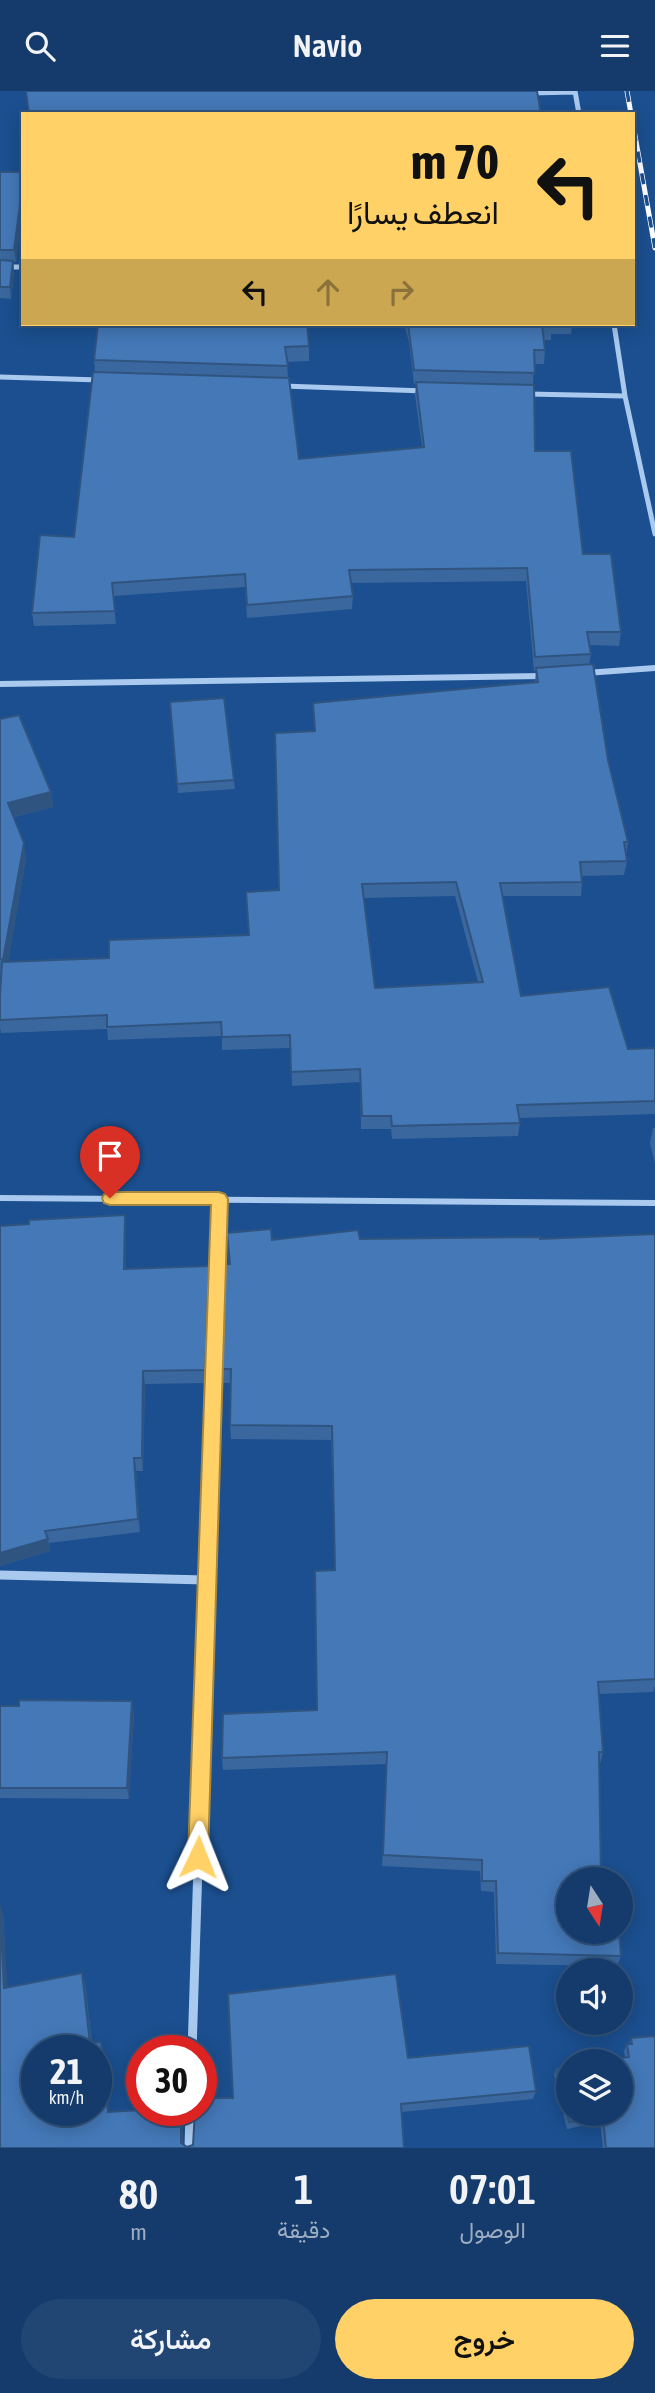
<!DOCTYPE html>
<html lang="ar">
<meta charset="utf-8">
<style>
:root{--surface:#143b6b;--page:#214673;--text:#f1f3f6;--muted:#9dadc1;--line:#33557e;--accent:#ffd166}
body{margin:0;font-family:"Asap Condensed",Vazirmatn,sans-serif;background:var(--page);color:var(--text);direction:rtl;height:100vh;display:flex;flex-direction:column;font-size:26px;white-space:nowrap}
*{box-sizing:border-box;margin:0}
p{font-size:23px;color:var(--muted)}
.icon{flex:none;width:38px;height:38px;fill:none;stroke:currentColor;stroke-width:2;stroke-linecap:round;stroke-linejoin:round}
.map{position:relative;height:2057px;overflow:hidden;direction:ltr}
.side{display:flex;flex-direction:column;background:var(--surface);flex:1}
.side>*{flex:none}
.top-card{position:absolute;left:21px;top:21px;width:614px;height:214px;border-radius:0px;box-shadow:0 4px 18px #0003,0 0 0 2px var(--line);direction:rtl;background:#ffd166;color:#111;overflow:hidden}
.needle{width:46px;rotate:168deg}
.fabs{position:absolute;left:556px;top:1776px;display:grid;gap:14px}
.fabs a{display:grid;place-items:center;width:77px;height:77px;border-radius:50%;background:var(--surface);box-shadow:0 4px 18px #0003,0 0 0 2px var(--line);font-size:35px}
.speed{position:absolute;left:21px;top:1944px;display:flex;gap:14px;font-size:35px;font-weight:700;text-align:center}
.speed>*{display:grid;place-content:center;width:91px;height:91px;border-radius:50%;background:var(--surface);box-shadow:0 4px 18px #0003,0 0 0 2px var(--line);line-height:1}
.speed small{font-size:18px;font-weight:400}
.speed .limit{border:10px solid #d22;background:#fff;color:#111}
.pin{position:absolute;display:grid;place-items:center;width:60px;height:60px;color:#fff;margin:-72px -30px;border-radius:50% 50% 50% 0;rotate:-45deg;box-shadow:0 0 7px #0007}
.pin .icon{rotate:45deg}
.me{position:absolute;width:77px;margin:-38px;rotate:2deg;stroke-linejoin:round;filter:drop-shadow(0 0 5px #0008)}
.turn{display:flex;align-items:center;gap:24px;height:147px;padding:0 21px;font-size:32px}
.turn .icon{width:91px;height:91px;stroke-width:2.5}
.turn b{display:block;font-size:49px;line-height:60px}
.lanes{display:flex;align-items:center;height:66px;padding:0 21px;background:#0003;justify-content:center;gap:35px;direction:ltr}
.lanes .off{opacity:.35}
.eta{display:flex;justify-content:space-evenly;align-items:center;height:119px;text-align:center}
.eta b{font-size:42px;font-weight:600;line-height:49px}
.action{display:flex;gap:14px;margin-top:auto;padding:14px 21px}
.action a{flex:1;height:80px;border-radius:42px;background:var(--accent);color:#111;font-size:28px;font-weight:600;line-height:80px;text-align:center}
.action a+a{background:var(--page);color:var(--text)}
header{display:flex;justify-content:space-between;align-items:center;height:91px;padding:0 21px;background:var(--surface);font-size:32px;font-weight:600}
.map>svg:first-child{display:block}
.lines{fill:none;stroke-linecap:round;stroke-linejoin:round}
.minor-far2{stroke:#a9c9ee;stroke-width:5}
.minor-far1{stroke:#a9c9ee;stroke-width:6}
.minor{stroke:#a9c9ee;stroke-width:9}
.rail-casing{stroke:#fff;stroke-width:5}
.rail{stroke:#1b4f8f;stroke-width:3.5;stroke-dasharray:11;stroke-linecap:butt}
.wall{fill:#3a679d;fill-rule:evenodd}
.shaded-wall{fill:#305480}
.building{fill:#4478b7;stroke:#305480;stroke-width:2;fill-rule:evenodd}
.route{fill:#ffd166;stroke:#a68842;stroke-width:2}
</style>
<header><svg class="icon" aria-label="menu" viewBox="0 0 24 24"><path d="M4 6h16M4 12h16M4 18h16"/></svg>Navio<svg class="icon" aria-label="search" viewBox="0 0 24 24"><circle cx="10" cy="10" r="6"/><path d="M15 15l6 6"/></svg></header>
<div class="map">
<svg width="655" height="2057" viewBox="0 0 655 2057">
<rect width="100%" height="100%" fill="#1b4f8f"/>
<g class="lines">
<path class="minor-far2" d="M575 0 579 23
M530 2 575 1
M0 176H23
M614 233 625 305 655 443
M0 286 100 289
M283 295 425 300
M528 303 625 305"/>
<path class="minor-far1" d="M586 582 655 577
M0 593 543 585
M0 1107 655 1112
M216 1189 219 1108"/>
<path class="minor" d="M0 1484 206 1489
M192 1960 217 1187
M189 2057 190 2020"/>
<g class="rail-casing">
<path id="rail" d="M627 0 631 23
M634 39 655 157"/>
</g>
<use href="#rail" class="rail"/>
</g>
<path class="wall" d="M0 81H23V113L16 171H13L14 181 11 208 0 207Z
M98 233 309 255V270L287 271 288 287 299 368 422 356 415 304 416 293H414L409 251 404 233H572L571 243H551V249H544L545 259 544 273H534L533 294 535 360 621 541 619 555 589 554 591 563 589 573 608 669 628 751 626 764 627 770 624 784 582 785V791L581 805H503L521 905 628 958 655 957V1023L519 1027 520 1032 518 1045 392 1048 391 1038H361L360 991 292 995 291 957 222 959V945L108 949 107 938 1 942 0 937 1 883H0V628L51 701 53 716 14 726 26 767 8 871 109 867 249 844 279 799 314 640 313 612 535 591 536 579 534 580 526 490 351 492 353 505 352 518 247 527 245 496 113 505 116 533 34 535 32 522 74 446 95 281 94 269ZM455 805 478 891 375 897 364 807Z
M170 611 234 689 235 698 178 702Z
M653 1037H655V1073L650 1052Z
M126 1138V1178L210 1189 207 1292 145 1293 143 1380H136L140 1441 49 1452 50 1460 0 1475Z
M227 1142 272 1149 540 1148 655 1143V1595L653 1601 599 1603 603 1661 600 1673H599L569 1788 621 1865 617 1875 496 1873 494 1801 481 1800 480 1780 382 1775 387 1673 223 1679 222 1667 317 1619 335 1479 331 1349 231 1348 230 1334 231 1292H221L220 1278 230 1173Z
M0 1615 134 1621 129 1708 0 1707Z
M3 1822 7 1897 85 1891 92 1952 101 1951 103 1959 109 2021 183 2024V2053L187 2056 193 2054 233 2007 408 1967 536 2000 533 2008 402 2021 404 2057H0Z
M631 1947 655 2057H603L600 2031 567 2038 554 1984 556 1978 625 1966 624 1960 627 1953H629Z"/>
<path class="shaded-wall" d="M23 91V113L16 171 14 159Z
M13 170 14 181 11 208 10 196Z
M51 701 53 716 10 727 8 712Z
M24 752 26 767 6 883 3 869Z
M125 1124 126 1138V1192L124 1178Z
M209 1175 210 1189 207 1292 205 1279Z
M143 1280 145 1293 143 1380 142 1367Z
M134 1367 136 1380 140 1441 138 1428Z
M48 1448 50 1460 0 1475V1462Z
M132 1610 134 1621 129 1708 127 1697Z
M0 1813 3 1822 8 1906 4 1897Z
M82 1882 85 1891 92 1960 90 1952Z
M101 1951 103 1959 110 2029 108 2021Z
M181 2020 183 2024V2057L181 2052Z"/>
<path class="building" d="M26 0H537L541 23H29Z
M0 81H23V91L14 159H0Z
M0 169 13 170 10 196H0Z
M98 233H307L309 255 285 256 288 275 94 269Z
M408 233H552V234H542L545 259H534L535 282 414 279Z
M93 281 289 287 299 368 424 356 416 291 534 294 535 360H571L583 463H611L621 541H587L591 563 535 566 527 477 349 479 353 505 247 514 245 483 112 492 115 520 32 522 40 444 74 446Z
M593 573 608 669 628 751H624L627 770 580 771 582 791 500 792 521 905 609 896 628 958 655 957V1010L517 1014 520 1032 392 1035 391 1025H362L360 978 291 981 290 944 222 946 221 931 107 936V924L0 929V905L2 871 109 867V849L249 844 246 801 279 799 275 642 315 640 313 612 538 591 536 577ZM456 791 483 891 375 897 362 793Z
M224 607 234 689 177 693 170 611Z
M19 624 51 701 8 712 24 752 3 869 0 868V628Z
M125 1124 124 1178 209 1175 205 1279 143 1280 142 1367H134L138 1428 45 1440 48 1448 0 1462V1135L29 1133V1129Z
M271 1138 272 1149 358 1139 360 1148 540 1146V1148L655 1143V1588L598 1591 603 1661H599L601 1788H569V1841H619L621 1865 498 1862 496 1790H482V1769L383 1764 387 1661 222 1667 223 1623 317 1619 315 1480 335 1479 332 1335 230 1334 231 1278H220L223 1173H230L227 1142Z
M19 1609 132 1610 127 1697H0V1615H19Z
M0 1818 4 1897 82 1882 90 1952 101 1951 108 2021 142 2019 181 2020V2052L187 2056 193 2054 195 2020H201V2007H233L228 1903 396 1883 408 1967 529 1955 536 2000 401 2013 404 2057H0ZM37 1960H96V2020H37Z
M655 1945V2057H606L603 2025 569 2031 556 1978 569 1976V2023H621V1970H600L629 1966 627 1953H632L631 1947Z"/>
<path class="route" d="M110 1101H219L225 1103 228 1108 208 1766 205 1773 198 1776 191 1773 188 1766 211 1114H110L104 1112 102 1107 104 1103Z"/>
</svg>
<div class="fabs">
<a><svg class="needle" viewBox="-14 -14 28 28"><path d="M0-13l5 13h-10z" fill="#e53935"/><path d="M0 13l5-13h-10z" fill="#9dadc1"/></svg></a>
<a><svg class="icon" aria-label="sound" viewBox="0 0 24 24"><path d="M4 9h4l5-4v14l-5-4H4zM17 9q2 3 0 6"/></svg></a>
<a><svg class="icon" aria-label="layers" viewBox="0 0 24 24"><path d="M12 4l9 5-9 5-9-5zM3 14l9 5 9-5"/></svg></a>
</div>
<div class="speed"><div>21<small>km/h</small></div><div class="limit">30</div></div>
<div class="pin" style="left:110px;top:1107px;background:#d93025"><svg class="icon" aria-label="arrive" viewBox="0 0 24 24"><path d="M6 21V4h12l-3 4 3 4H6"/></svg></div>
<svg class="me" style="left:198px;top:1766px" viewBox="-20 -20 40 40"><path d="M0-17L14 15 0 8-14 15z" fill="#ffd166" stroke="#fff" stroke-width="4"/></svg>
<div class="top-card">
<div class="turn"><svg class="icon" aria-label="left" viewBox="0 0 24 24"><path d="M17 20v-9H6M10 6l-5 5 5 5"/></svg><div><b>70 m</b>انعطف يسارًا</div></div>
<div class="lanes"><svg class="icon" aria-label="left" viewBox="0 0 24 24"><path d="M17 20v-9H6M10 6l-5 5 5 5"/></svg><svg class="icon off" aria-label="ahead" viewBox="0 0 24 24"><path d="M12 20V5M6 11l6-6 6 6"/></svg><svg class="icon off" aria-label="right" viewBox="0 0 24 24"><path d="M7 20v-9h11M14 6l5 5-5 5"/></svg></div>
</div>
</div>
<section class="side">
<div class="eta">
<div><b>07:01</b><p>الوصول</p></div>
<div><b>1</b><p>دقيقة</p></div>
<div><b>80</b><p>m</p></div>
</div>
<div class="action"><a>خروج</a><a>مشاركة</a></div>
</section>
